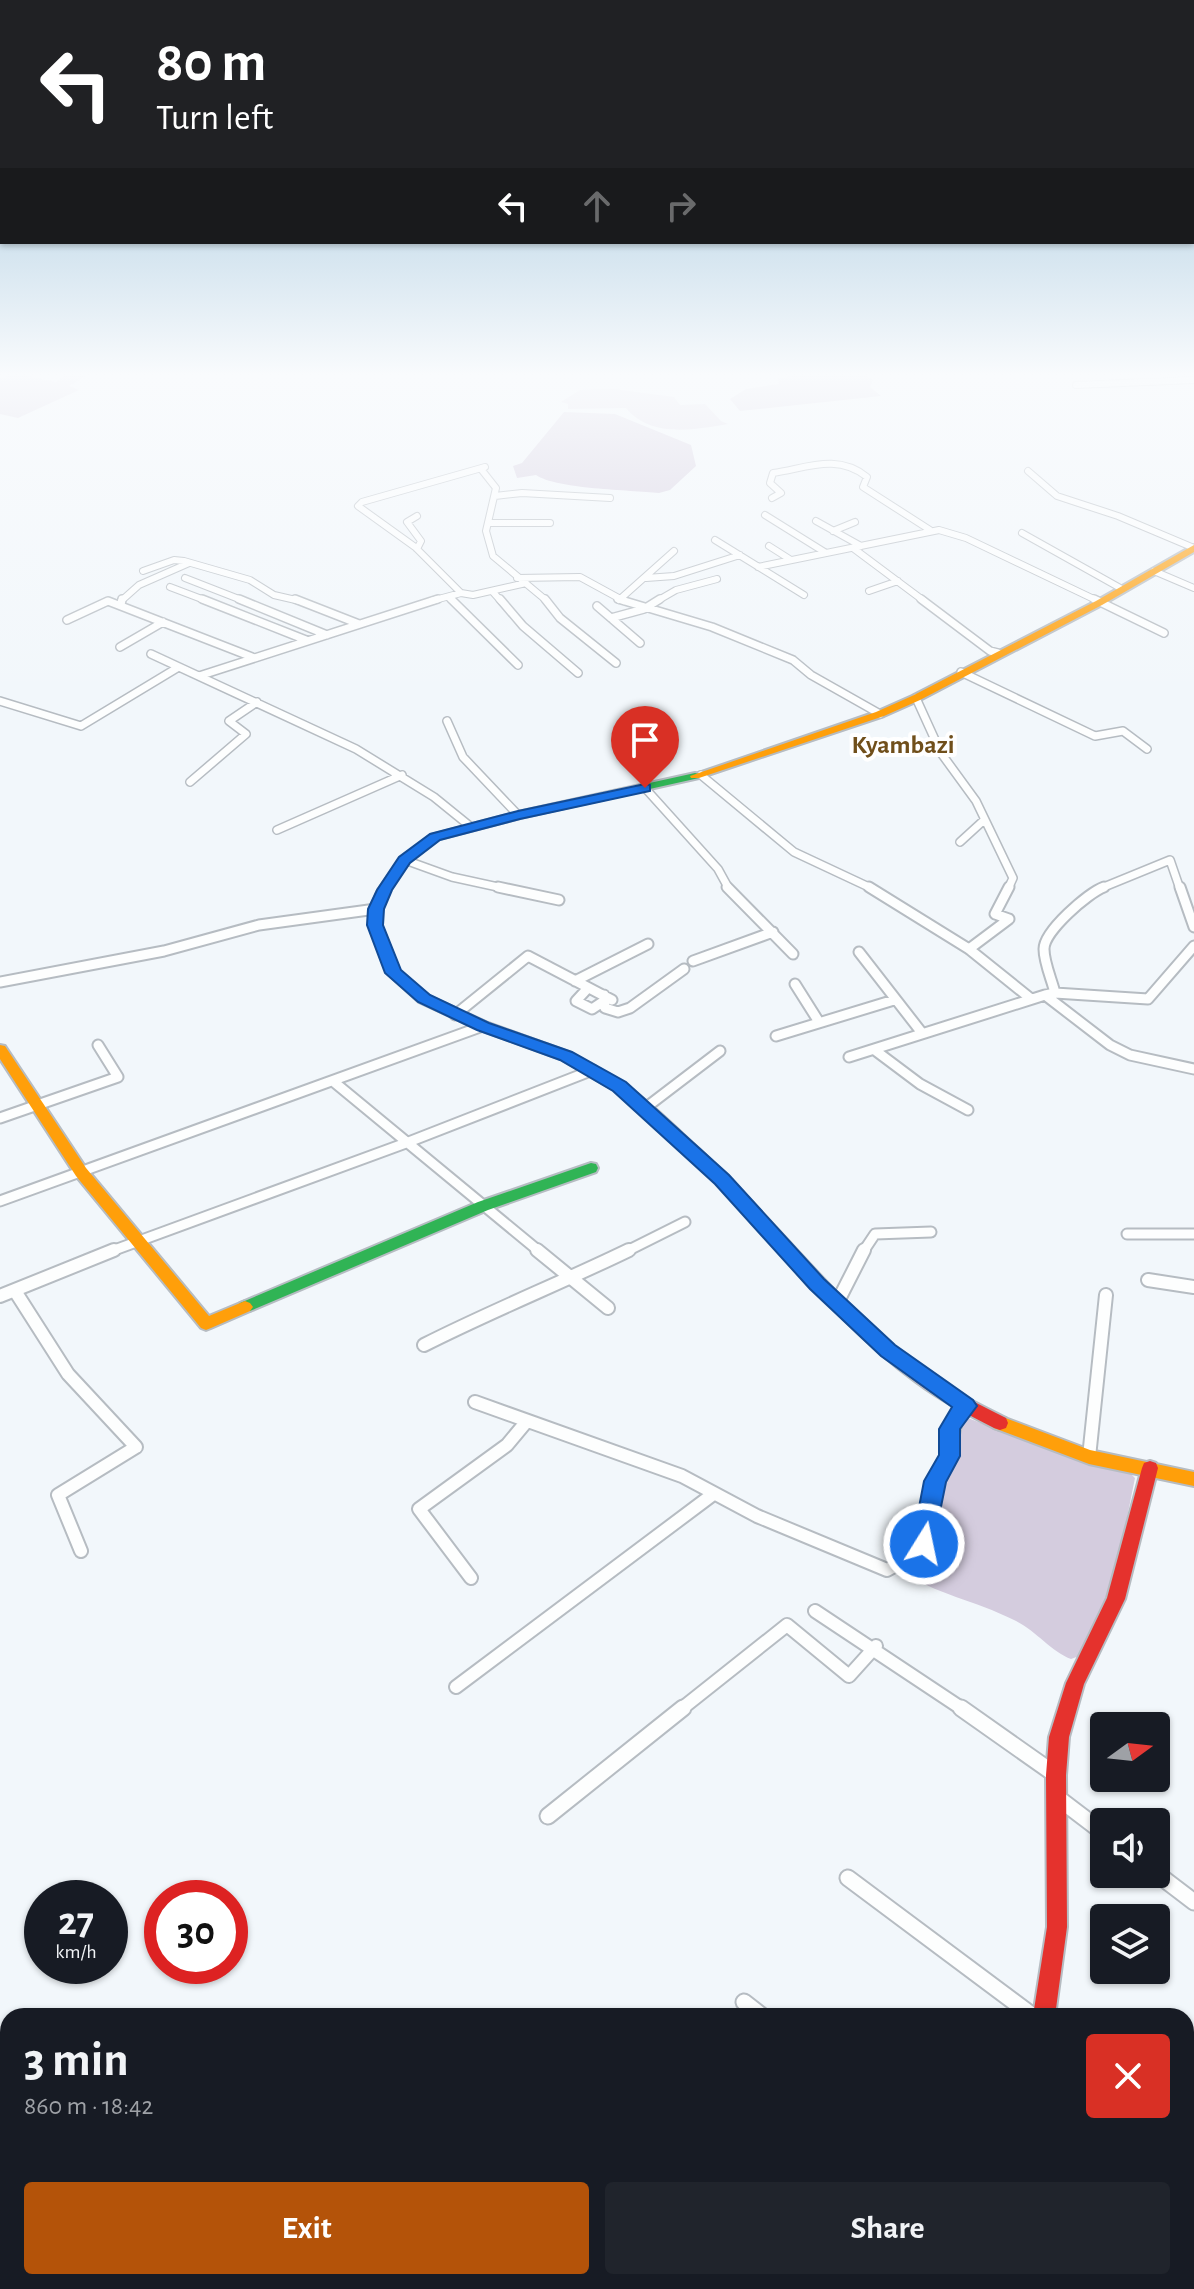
<!DOCTYPE html>
<meta charset="utf-8">
<style>
:root{--surface:#171b24;--page:#20242c;--text:#f1f3f6;--muted:#9ea1a6;--accent:#b45309}
body{margin:0;font-family:"Alegreya Sans",sans-serif;background:var(--page);color:var(--text);height:100vh;display:flex;flex-direction:column;font-size:30px;white-space:nowrap}
*{box-sizing:border-box;margin:0}
p{font-size:26px;color:var(--muted)}
.icon{flex:none;width:44px;height:44px;fill:none;stroke:currentColor;stroke-width:2;stroke-linecap:round;stroke-linejoin:round}
.map{position:relative;flex:1;overflow:hidden}
.drawer{position:absolute;left:0px;top:2008px;width:1194px;height:282px;display:flex;flex-direction:column;background:var(--surface);border-radius:24px 24px 0 0;box-shadow:0 2px 6px #0004}
.drawer>*{flex:none}
.top-card{position:absolute;left:0px;top:0px;width:1194px;height:244px;box-shadow:0 2px 6px #0004;background:#202124;color:#fff;overflow:hidden}
.needle{width:52px;rotate:75deg}
.tools{position:absolute;left:1090px;top:1712px;display:grid;gap:16px}
.tools a{display:grid;place-items:center;width:80px;height:80px;border-radius:8px;background:var(--surface);box-shadow:0 2px 6px #0004;font-size:40px}
.speed{position:absolute;left:24px;top:1880px;display:flex;gap:16px;font-size:40px;font-weight:700;text-align:center}
.speed>*{display:grid;place-content:center;width:104px;height:104px;border-radius:50%;background:var(--surface);box-shadow:0 2px 6px #0004;line-height:1}
.speed small{font-size:20px;font-weight:400}
.speed .limit{border:12px solid #d22;background:#fff;color:#111}
.pin{position:absolute;display:grid;place-items:center;width:68px;height:68px;color:#fff;margin:-82px -34px;border-radius:50% 50% 50% 0;rotate:-45deg;box-shadow:0 0 8px #0007}
.pin .icon{rotate:45deg}
.me{position:absolute;width:88px;margin:-44px;rotate:10deg;stroke-linejoin:round;filter:drop-shadow(0 0 6px #0008)}
.turn{display:flex;align-items:center;gap:28px;height:168px;padding:0 24px;font-size:36px}
.turn .icon{width:104px;height:104px;stroke-width:2.5}
.turn b{display:block;font-size:56px;line-height:68px}
.lanes{display:flex;align-items:center;height:76px;padding:0 24px;background:#0003;justify-content:center;gap:40px;direction:ltr}
.lanes .off{opacity:.35}
.round{display:grid;place-items:center;flex:none;width:84px;height:84px;border-radius:8px;background:var(--page)}
.summary{display:flex;align-items:center;justify-content:space-between;height:136px;padding:0 24px}
h1{font-size:48px;font-weight:700;line-height:60px}
.action{display:flex;gap:16px;margin-top:auto;padding:16px 24px}
.action a{flex:1;height:92px;border-radius:8px;background:var(--accent);color:#fff;font-size:32px;font-weight:700;line-height:92px;text-align:center}
.action a+a{background:var(--page);color:var(--text)}
.map>svg:first-child{display:block}
.green{fill:#ded8e6}
.forest{fill:#d4ccde}
.lines{fill:none;stroke-linecap:round;stroke-linejoin:round}
.street-far4-casing{stroke:#b6bcc2;stroke-width:8}
.street-far3-casing{stroke:#b6bcc2;stroke-width:10}
.street-far2-casing{stroke:#b6bcc2;stroke-width:13}
.street-far1-casing{stroke:#b6bcc2;stroke-width:16}
.street-casing{stroke:#b6bcc2;stroke-width:19}
.fast-casing{stroke:#b6bcc2;stroke-width:4}
.slow-casing{stroke:#b6bcc2;stroke-width:4}
.jam-casing{stroke:#b6bcc2;stroke-width:4}
.street-far4{stroke:#fdfefe;stroke-width:6}
.street-far3{stroke:#fdfefe;stroke-width:7}
.street-far2{stroke:#fdfefe;stroke-width:9}
.street-far1{stroke:#fdfefe;stroke-width:12}
.street{stroke:#fdfefe;stroke-width:15}
.fast{fill:#30b455;fill-rule:evenodd}
.slow{fill:#ff9f0a;fill-rule:evenodd}
.jam{fill:#e5322d;fill-rule:evenodd}
.route{fill:#1a73e8;stroke:#114b97;stroke-width:2}
.labels{text-anchor:middle;dominant-baseline:central;stroke-width:8;stroke-linejoin:round;paint-order:stroke}
.far-quarter-label{font-size:26px;font-weight:bold;fill:#704f1b;stroke:#fff}
</style>
<div class="map">
<svg width="1194" height="2289" viewBox="0 0 1194 2289">
<rect width="100%" height="100%" fill="#f2f7fb"/>
<path class="green" d="M614 389 674 397 680 405 705 404 721 421 728 424C693 430 651 438 626 408L568 409V404L561 402 580 390Z"/>
<path class="forest" d="M15 373 56 382 69 373H91L69 386 79 390 18 418 0 414V379Z
M805 373 867 376 873 380 870 387 881 396 740 411 730 399 746 389 779 384 778 379Z
M564 412 615 414 691 445 696 466 670 490 659 493C630 490 556 489 536 475L517 478 513 466 522 463Z
M968 1418 1081 1462 1129 1472 1135 1478 1112 1592 1082 1655 1071 1659C1050 1651 1037 1631 1014 1620 974 1600 938 1595 898 1570L925 1558 934 1531 940 1487 956 1456 955 1432 959 1422Z"/>
<g class="lines">
<g class="street-far4-casing">
<path id="street-far4" d="M1076 385 1194 380
M485 467 362 502 358 506 415 547 461 593 473 595 526 583
M481 469 496 488 486 531 493 556 547 601
M1028 471 1057 496 1118 516 1194 548
M495 496 522 493 610 498
M772 498 781 493 770 483 773 473C807 468 837 453 867 477L863 487 930 530
M765 515 826 553
M417 516 407 522 421 541 417 549
M816 521 861 546
M489 523H550
M833 531 855 522
M1022 533 1122 589
M715 540 804 595
M769 546 791 560
M853 548 924 601
M758 567 939 530 966 538 1098 601
M143 571 174 560 184 561 250 580 274 595 300 601
M1154 571 1194 588
M185 578 244 601
M517 578 580 577 624 601
M646 578 674 576 740 555
M170 587 207 601
M492 591 501 601
M869 591 898 581
M448 597 453 601
M619 600 674 551
M121 601 139 585 189 563
M431 601 461 593
M657 601 676 590 717 579"/>
</g>
<g class="street-far3-casing">
<path id="street-far3" d="M202 599 306 640
M239 599 327 635
M295 599 359 624
M451 599 518 665
M500 599 523 626 578 673
M545 599 560 618 616 663
M618 599 712 627 793 660 811 675 880 714
M921 599 990 651 998 653
M1094 599 1164 633
M121 606 122 599
M597 606 640 643
M611 618 644 609 660 599
M67 620 108 601 252 657
M120 647 163 622
M151 654 356 749 434 797 471 827
M961 672 1095 736 1123 731 1147 749
M199 676 438 599
M916 698 941 753 976 801 1013 878 1008 889
M0 701 81 726 177 668
M447 721 463 757 518 815
M701 775 794 852 873 889
M190 782 246 734 229 721 257 702
M645 788 718 869 729 889
M277 830 402 775
M960 842 983 821
M405 860 452 877 507 889
M1099 889 1170 860 1180 889"/>
</g>
<g class="street-far2-casing">
<path id="street-far2" d="M498 887 559 900
M727 887 793 954
M869 887 969 949 1030 998
M1009 887 995 914 1009 919
M1180 887 1194 927
M969 949 1009 919
M859 952 922 1033
M693 961 773 932
M575 981 648 944
M0 982 164 951 259 925 376 909
M795 984 819 1022
M588 988 576 1001 592 1009 604 1001V995L605 1008 618 1012 630 1008 684 969
M1055 993 1148 999 1194 946
M1045 995 1055 993C1052 980 1044 963 1044 949 1044 931 1088 893 1104 887
M455 1015 528 956 612 1000
M776 1036 894 1000
M876 1051 920 1084 968 1110
M849 1057 1045 995 1110 1045 1130 1055 1194 1069
M334 1082 540 1252
M644 1109 720 1051
M0 1118 118 1077 98 1045
M0 1201 483 1026
M1127 1234H1194
M109 1252 406 1143 593 1070
M625 1252 685 1222
M863 1252 875 1234 931 1232"/>
</g>
<g class="street-far1-casing">
<path id="street-far1" d="M537 1250 608 1308
M1148 1280 1194 1287
M15 1291 68 1374 136 1447 58 1495 81 1551
M0 1296 114 1250
M837 1303 864 1250
M424 1345C491 1311 561 1283 629 1250
M475 1402 682 1476 757 1516 887 1570C940 1542 918 1530 934 1484 937 1474 946 1468 949 1457 954 1436 951 1423 966 1406
M1089 1457 1106 1295
M471 1578 419 1509 507 1445 527 1421
M815 1611 964 1710
M456 1687 712 1495
M680 1710 787 1625 849 1676 876 1646"/>
</g>
<g class="street-casing">
<path id="street" d="M961 1708 1056 1775
M1058 1798 1104 1833
M548 1816 683 1708
M1156 1873 1194 1902
M848 1878 1033 2016
M744 2002 762 2016"/>
</g>
<g class="fast-casing">
<path id="fast" d="M695 773 699 774V778L520 818 439 839 409 862 390 890 382 909 381 925 399 971 429 996 488 1023 571 1053 624 1084 626 1087 624 1090H614L561 1059 478 1029 419 1002 387 973 369 925 370 909 378 890 401 858 431 835 518 812Z
M591 1163 596 1164 598 1168 596 1172 488 1210 250 1311H240L237 1307 240 1303 478 1202Z
M826 2282H856L853 2289H823Z"/>
</g>
<g class="slow-casing">
<path id="slow" d="M1194 545V552L1102 605 920 700 884 716 699 778H691L690 776 876 712 912 696 1096 601Z
M0 1045 5 1046 86 1168 209 1316 245 1301 250 1303 253 1307 250 1311 211 1328 206 1330 201 1328 76 1176 0 1059Z
M1000 1416 1090 1450 1194 1472V1486L1089 1464 994 1428 992 1423 994 1418Z"/>
</g>
<g class="jam-casing">
<path id="jam" d="M619 1082C637 1089 682 1134 699 1149 777 1221 840 1309 926 1372 951 1391 978 1404 1006 1418L1008 1423 1006 1428 1000 1430 994 1428C967 1414 940 1400 916 1382 840 1326 783 1251 718 1184 685 1151 649 1121 614 1090L612 1087 614 1084Z
M1150 1461 1156 1463 1158 1468 1125 1599 1084 1684 1069 1737 1066 1775 1067 1927 1055 2016H1033L1047 1927 1046 1775 1049 1737 1066 1683 1107 1598 1142 1468 1144 1463Z"/>
</g>
<use href="#street-far4" class="street-far4"/>
<use href="#street-far3" class="street-far3"/>
<use href="#street-far2" class="street-far2"/>
<use href="#street-far1" class="street-far1"/>
<use href="#street" class="street"/>
<use href="#fast" class="fast"/>
<use href="#slow" class="slow"/>
<use href="#jam" class="jam"/>
</g>
<linearGradient id="sky" x2="0" y2="1"><stop stop-color="#8ab7d4"/><stop offset="0.54" stop-color="#f9fbfd"/><stop offset="1" stop-color="#f9fbfd" stop-opacity="0"/></linearGradient>
<rect width="1194" height="694" fill="url(#sky)"/>
<path class="route" d="M645 784 650 785V791L520 819 440 840 410 863 392 890 384 909 383 925 401 970 430 995 489 1023 572 1052 626 1082 729 1175 824 1279 895 1345 973 1400 977 1406 960 1429V1456L946 1482 932 1551 924 1554 916 1551 912 1544 924 1481 939 1455V1429L952 1407 881 1356 810 1289 715 1184 613 1091 560 1060 477 1030 418 1002 385 973 367 925 368 909 377 890 399 857 430 834 518 811Z"/>
<g class="labels">
<g class="far-quarter-label">
<text x="903" y="745">Kyambazi</text>
</g>
</g>
</svg>
<div class="tools">
<a><svg class="needle" viewBox="-14 -14 28 28"><path d="M0-13l5 13h-10z" fill="#e53935"/><path d="M0 13l5-13h-10z" fill="#9ea1a6"/></svg></a>
<a><svg class="icon" aria-label="sound" viewBox="0 0 24 24"><path d="M4 9h4l5-4v14l-5-4H4zM17 9q2 3 0 6"/></svg></a>
<a><svg class="icon" aria-label="layers" viewBox="0 0 24 24"><path d="M12 4l9 5-9 5-9-5zM3 14l9 5 9-5"/></svg></a>
</div>
<div class="speed"><div>27<small>km/h</small></div><div class="limit">30</div></div>
<div class="pin" style="left:645px;top:788px;background:#d93025"><svg class="icon" aria-label="arrive" viewBox="0 0 24 24"><path d="M6 21V4h12l-3 4 3 4H6"/></svg></div>
<svg class="me" style="left:924px;top:1544px" viewBox="-20 -20 40 40"><circle r="17" fill="#1a73e8" stroke="#fff" stroke-width="3"/><path d="M0-11L8 9 0 5-8 9z" fill="#fff"/></svg>
<div class="top-card">
<div class="turn"><svg class="icon" aria-label="left" viewBox="0 0 24 24"><path d="M17 20v-9H6M10 6l-5 5 5 5"/></svg><div><b>80 m</b>Turn left</div></div>
<div class="lanes"><svg class="icon" aria-label="left" viewBox="0 0 24 24"><path d="M17 20v-9H6M10 6l-5 5 5 5"/></svg><svg class="icon off" aria-label="ahead" viewBox="0 0 24 24"><path d="M12 20V5M6 11l6-6 6 6"/></svg><svg class="icon off" aria-label="right" viewBox="0 0 24 24"><path d="M7 20v-9h11M14 6l5 5-5 5"/></svg></div>
</div>
<section class="drawer">
<div class="summary"><div><h1>3 min</h1><p>860 m · 18:42</p></div><a class="round" style="background:#d93025;color:#fff"><svg class="icon" aria-label="close" viewBox="0 0 24 24"><path d="M6 6l12 12M18 6L6 18"/></svg></a></div>
<div class="action"><a>Exit</a><a>Share</a></div>
</section>
</div>
